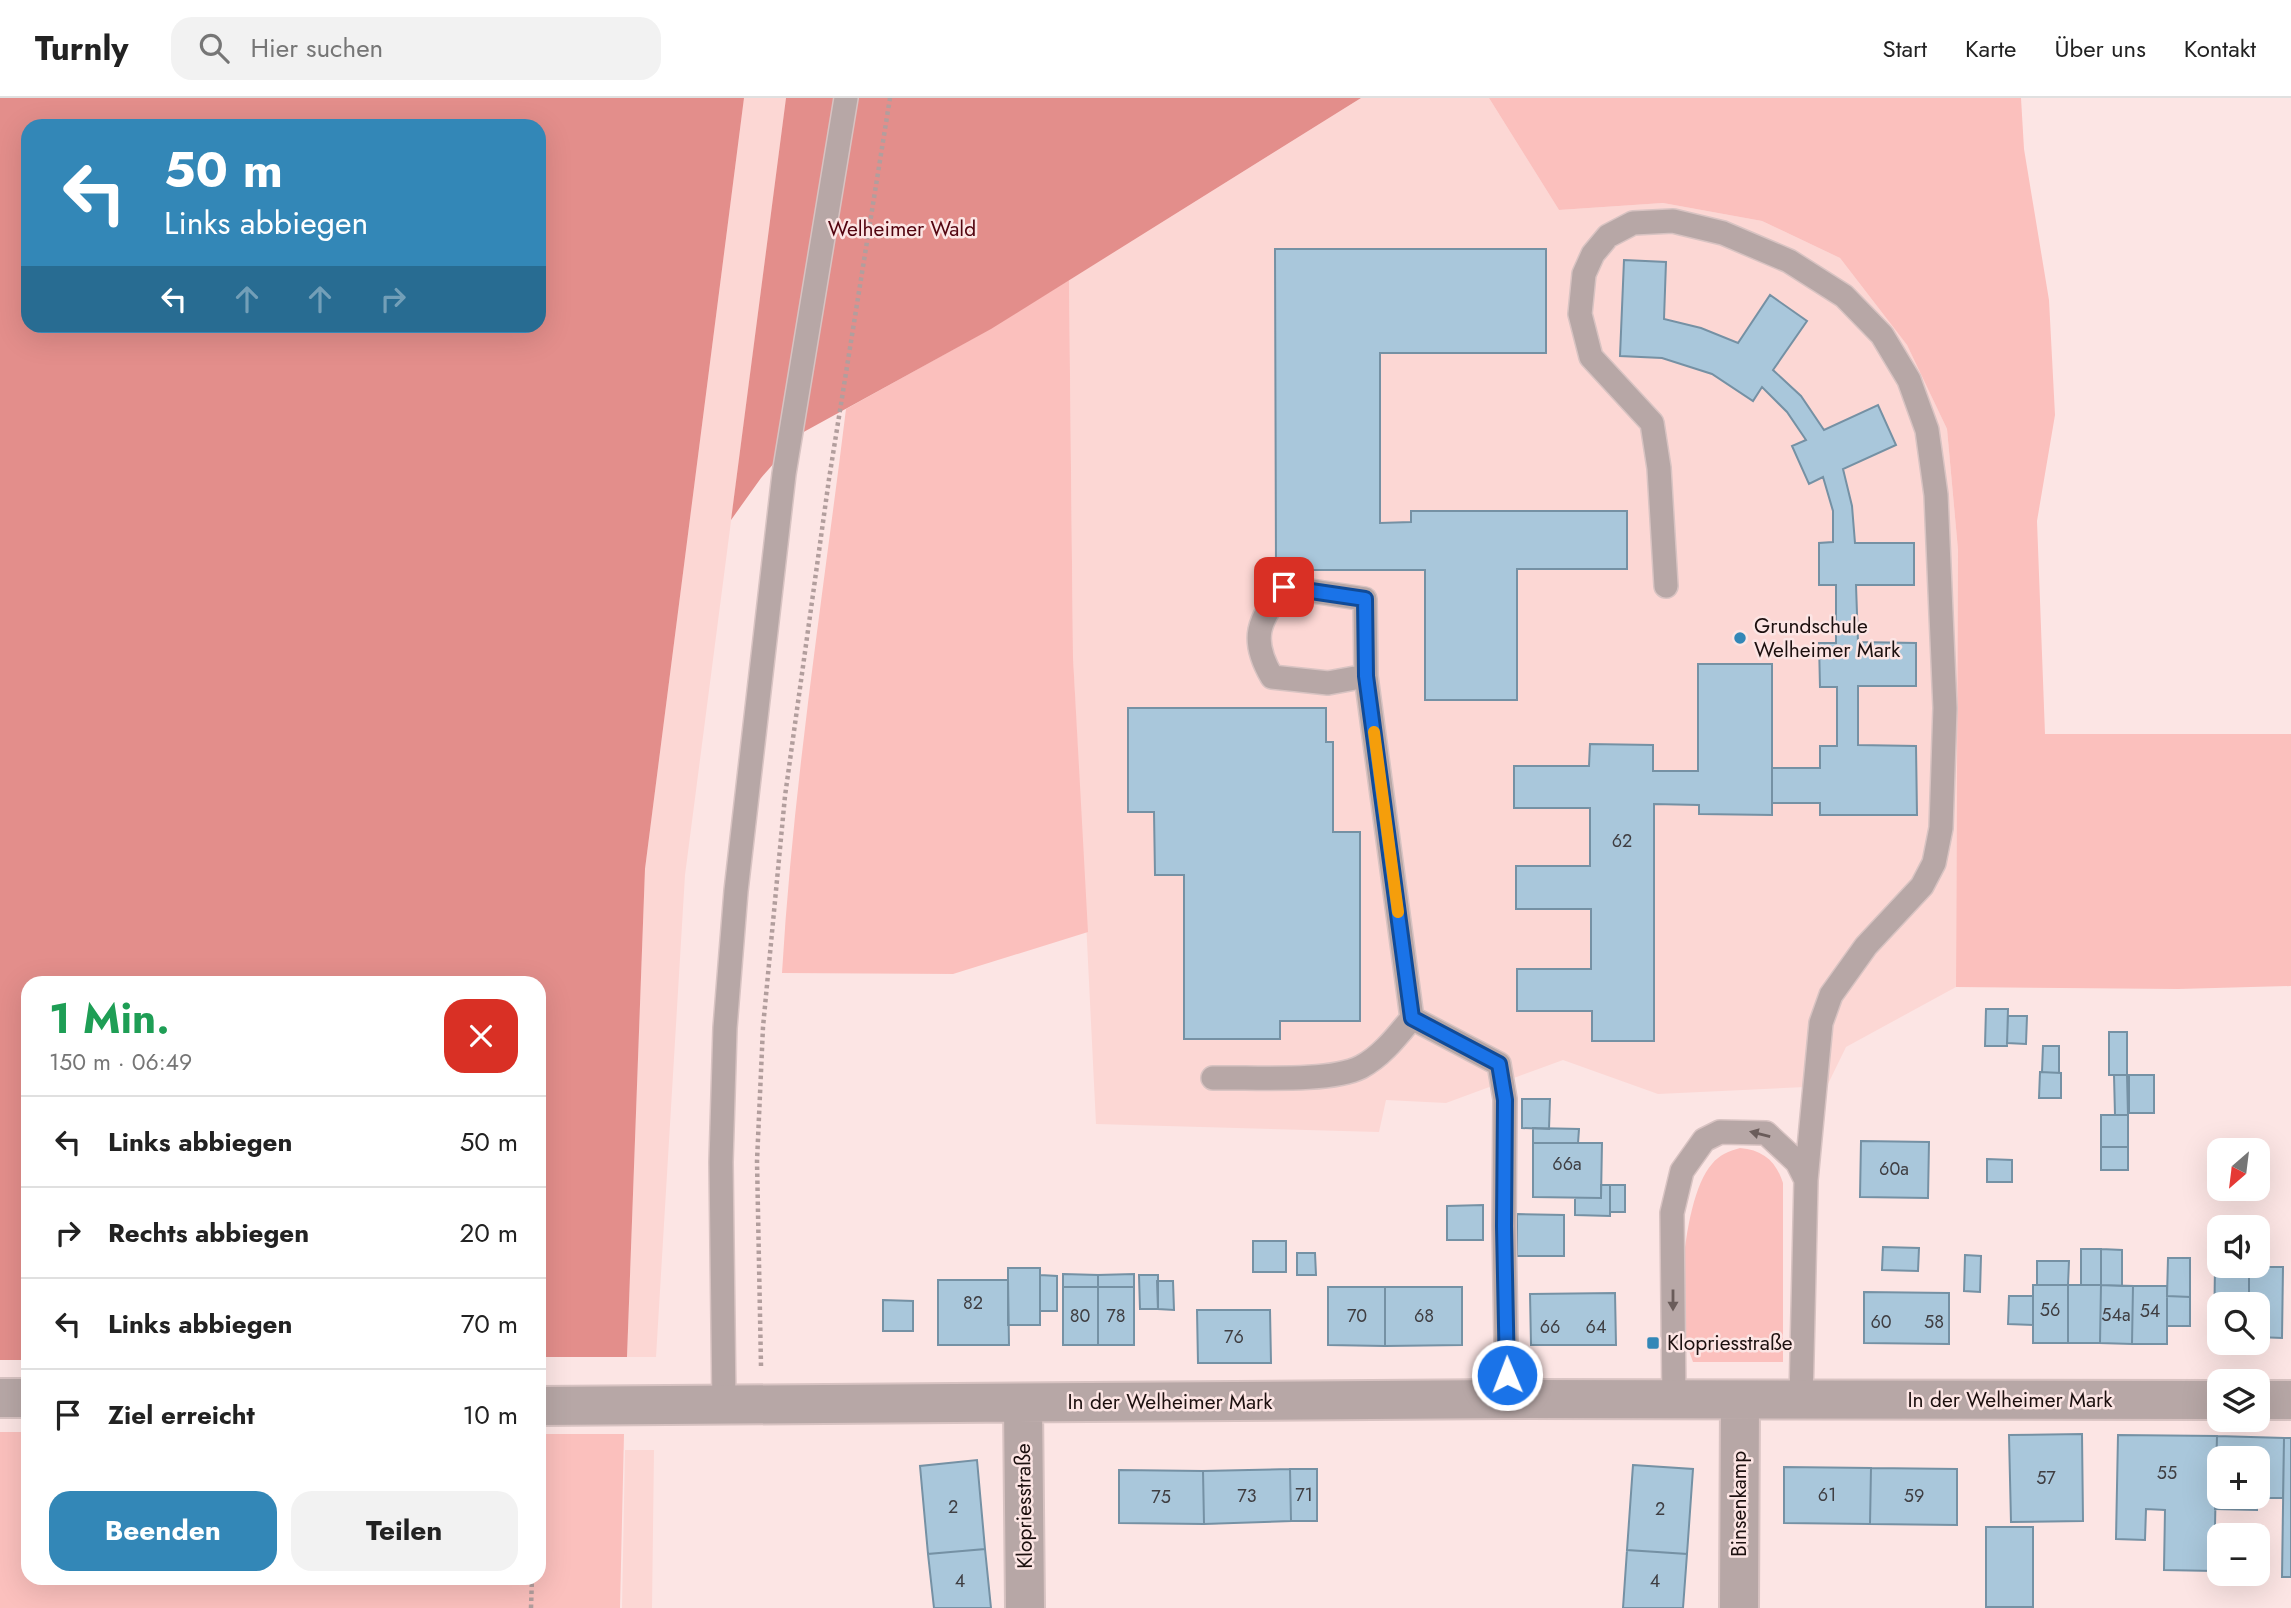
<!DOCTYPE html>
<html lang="de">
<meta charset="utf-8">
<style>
:root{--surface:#fff;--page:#f2f2f2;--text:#222;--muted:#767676;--line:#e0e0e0;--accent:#3387b7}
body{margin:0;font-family:Jost,sans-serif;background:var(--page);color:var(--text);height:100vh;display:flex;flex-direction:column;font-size:26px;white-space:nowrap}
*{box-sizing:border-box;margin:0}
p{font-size:23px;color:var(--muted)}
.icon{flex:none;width:38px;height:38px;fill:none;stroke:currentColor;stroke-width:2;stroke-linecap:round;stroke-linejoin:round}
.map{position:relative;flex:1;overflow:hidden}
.drawer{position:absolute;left:21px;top:878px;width:525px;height:609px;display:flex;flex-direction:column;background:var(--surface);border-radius:21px;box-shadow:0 7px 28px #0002}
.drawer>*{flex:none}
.hud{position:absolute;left:21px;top:21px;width:525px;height:214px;border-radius:21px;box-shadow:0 7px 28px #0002;background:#3387b7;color:#fff;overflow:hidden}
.needle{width:46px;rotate:208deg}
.fabs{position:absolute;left:2207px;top:1040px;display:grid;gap:14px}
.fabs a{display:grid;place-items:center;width:63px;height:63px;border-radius:14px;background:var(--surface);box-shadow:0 7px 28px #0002;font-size:35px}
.pin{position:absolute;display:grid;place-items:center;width:60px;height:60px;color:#fff;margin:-30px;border-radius:14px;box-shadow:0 4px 10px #0006}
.me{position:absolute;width:77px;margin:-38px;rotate:359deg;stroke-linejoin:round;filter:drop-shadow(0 0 5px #0008)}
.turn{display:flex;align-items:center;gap:24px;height:147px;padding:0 28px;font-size:32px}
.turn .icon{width:91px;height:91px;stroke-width:2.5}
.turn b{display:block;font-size:49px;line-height:60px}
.lanes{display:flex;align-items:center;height:66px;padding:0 28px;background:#0003;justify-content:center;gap:35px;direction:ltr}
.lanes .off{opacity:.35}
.round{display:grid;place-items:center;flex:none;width:74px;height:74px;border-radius:21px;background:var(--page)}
.overview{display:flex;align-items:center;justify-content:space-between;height:119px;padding:0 28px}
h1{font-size:42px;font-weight:700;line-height:52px;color:#1e9e55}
.cta{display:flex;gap:14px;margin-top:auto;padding:14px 28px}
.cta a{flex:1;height:80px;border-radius:21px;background:var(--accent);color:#fff;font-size:28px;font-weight:700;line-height:80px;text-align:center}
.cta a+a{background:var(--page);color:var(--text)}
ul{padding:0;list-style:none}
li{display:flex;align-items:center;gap:21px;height:91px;padding:0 28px;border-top:2px solid var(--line)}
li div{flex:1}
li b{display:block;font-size:26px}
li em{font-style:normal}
header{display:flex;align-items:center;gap:42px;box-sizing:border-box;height:98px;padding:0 35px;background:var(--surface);border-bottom:2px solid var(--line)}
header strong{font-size:33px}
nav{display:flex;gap:38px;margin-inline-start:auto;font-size:24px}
.search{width:490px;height:63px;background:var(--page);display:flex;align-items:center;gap:18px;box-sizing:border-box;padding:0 24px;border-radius:21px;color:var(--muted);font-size:26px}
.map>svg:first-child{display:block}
.built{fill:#fcd7d4}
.green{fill:#fbc0bd}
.forest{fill:#e38e8b;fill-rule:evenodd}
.building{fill:#a9c7db;stroke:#7591a4;stroke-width:2;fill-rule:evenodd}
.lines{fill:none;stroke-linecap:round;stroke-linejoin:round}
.lane-casing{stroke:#d8c3c2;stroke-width:26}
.street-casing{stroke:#d8c3c2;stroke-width:42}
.path{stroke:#b29e9d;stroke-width:4.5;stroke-dasharray:3.5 3.5;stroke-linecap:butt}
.lane{stroke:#b7a7a6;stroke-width:23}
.street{stroke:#b7a7a6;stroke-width:38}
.oneway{fill:#6a5c5a}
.route-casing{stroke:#114b97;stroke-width:18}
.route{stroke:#1a73e8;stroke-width:12}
.slow{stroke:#f59e0b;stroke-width:12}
.poi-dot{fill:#3387b7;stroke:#fce5e4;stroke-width:2.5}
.labels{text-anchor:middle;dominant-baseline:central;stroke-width:5;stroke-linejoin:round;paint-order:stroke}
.number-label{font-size:18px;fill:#3f3e42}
.park-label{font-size:21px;fill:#52040f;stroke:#fce5e4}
.poi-label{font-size:21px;fill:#1c100f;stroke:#fce5e4;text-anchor:start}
.street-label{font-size:21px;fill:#1c100f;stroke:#fce5e4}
</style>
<header>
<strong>Turnly</strong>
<div class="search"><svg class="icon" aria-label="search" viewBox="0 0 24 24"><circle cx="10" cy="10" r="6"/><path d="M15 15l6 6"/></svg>Hier suchen</div>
<nav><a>Start</a><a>Karte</a><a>Über uns</a><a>Kontakt</a></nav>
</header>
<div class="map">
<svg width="2291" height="1510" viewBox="0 0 2291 1510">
<rect width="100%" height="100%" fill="#fce5e4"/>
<path class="built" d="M744 0H786L685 777 656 1259H627L645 771Z
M1361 0H1489L1559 112 1663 105 1762 123 1840 160 1907 247 1947 331 1958 452 1956 889 1846 949 1827 988 1658 996 1563 962 1446 1005 1386 1002 1379 1034 1096 1026 1073 559 1069 182Z
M625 1352H654L652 1510H622Z"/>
<path class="green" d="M1489 0H2021L2024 51 2049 202 2055 317 2037 423 2045 636H2291V888L2178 891 1956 889 1958 452 1947 331 1907 247 1840 160 1762 123 1663 105 1559 112Z
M1069 182 1073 559 1088 834 953 876 782 875C793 687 823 498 846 311L990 231Z
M1740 1050C1763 1052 1776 1063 1783 1085V1264H1693C1690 1255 1686 1246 1684 1238 1677 1198 1685 1096 1712 1066 1719 1057 1729 1053 1740 1050Z
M0 1334H28V1480H539V1336H624L620 1510H0Z"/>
<path class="forest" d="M0 0H744L645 771 627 1259H539V886H28V1262H0ZM28 28H539V228H28Z
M786 0H1361L991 231 800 336 761 380 731 422Z"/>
<path class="building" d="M1275 151H1546V255H1380V425L1411 424V413H1627V471H1517V602H1425V472H1276Z
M1624 162 1666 164 1664 221 1701 230 1738 245 1770 197 1807 223 1773 272 1801 298 1824 332 1878 307 1896 347 1843 371 1852 408 1855 445H1914V487H1856L1858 544 1916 545V588H1858V647L1916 648 1917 717H1820V705H1772V670H1820V648H1837V589H1820L1819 545H1836V487H1819V445L1833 444V413L1823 379 1809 386 1792 348 1806 342 1787 314 1762 289 1753 303 1712 276 1662 260 1620 258Z
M1698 566H1772V717L1699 716V707L1654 706V943H1592V913H1517V871H1591V811H1516V768H1590V710H1514V668H1589L1590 646 1653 647V673H1698Z
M1128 610H1326V644H1333V734H1360V923H1280V941H1184V777H1155L1154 714H1128Z
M1986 911H2008L2007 948H1985Z
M2008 918H2027L2026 946 2007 945Z
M2109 934H2127V977H2109Z
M2043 948H2059V975L2042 974Z
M2040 974 2061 975V1000H2039Z
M2114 977H2127L2128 1017H2115Z
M2129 977H2154V1015H2129Z
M1522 1001H1550L1549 1031 1522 1030Z
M2101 1017H2128V1049H2101Z
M1533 1030 1579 1031 1578 1045H1533Z
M1861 1043 1929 1044 1928 1100 1860 1099Z
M1533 1045H1602L1601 1100 1533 1099Z
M2101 1049H2128V1072H2101Z
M1987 1061 2012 1062V1084H1987Z
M1601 1087H1610V1118L1575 1117V1100H1601Z
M1610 1087H1625V1114H1610Z
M1483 1107V1142H1447V1108Z
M1517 1116 1564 1117V1158H1517Z
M1253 1143H1286V1174H1253Z
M1883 1149 1919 1150 1918 1173 1882 1172Z
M2081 1151H2101V1187H2081Z
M2101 1151 2122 1152V1188L2101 1187Z
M1297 1155H1315L1316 1177H1297Z
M1965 1157 1981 1158 1980 1194 1964 1193Z
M2168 1160H2190V1199L2167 1198Z
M2037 1163H2069L2068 1187H2037Z
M2215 1168 2249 1169V1206H2219V1239H2214Z
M2249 1169H2283L2282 1240 2258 1239V1206H2249Z
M1008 1170H1040V1227H1008Z
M1063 1176 1098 1177V1189H1063Z
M1134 1176V1189H1098V1177Z
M1040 1177 1057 1178V1213H1040Z
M1139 1177H1158V1211H1140Z
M938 1182H1008L1009 1247H938Z
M1157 1183H1173L1174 1212 1158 1211Z
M2033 1187H2068V1245H2033Z
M2068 1187H2101L2100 1245H2068Z
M2101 1187 2133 1188 2132 1246 2100 1245Z
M2133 1188H2167V1246H2132Z
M1063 1189H1098V1247H1063Z
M1098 1189H1134V1247H1098Z
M1328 1189H1385V1248L1328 1247Z
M1385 1189H1462V1247L1385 1248Z
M1864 1194 1949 1195V1246L1864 1245Z
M1615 1195 1616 1247H1531L1530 1196Z
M2009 1198H2033V1227L2008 1226Z
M2167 1198 2190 1199V1228H2167Z
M883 1202 913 1203V1233H883Z
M1197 1212H1270L1271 1265H1198Z
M2082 1336 2083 1423 2011 1424 2009 1337Z
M2118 1337 2217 1338 2214 1473 2164 1472 2165 1412 2146 1411 2145 1442 2116 1441Z
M2217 1338 2284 1340 2283 1400H2257V1412L2215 1411ZM2219 1360H2258V1398H2219Z
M2284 1340H2291V1479H2282Z
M977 1362 985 1451 928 1456 920 1368Z
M1633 1367 1693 1371 1687 1456 1627 1452Z
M1784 1369 1871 1370 1870 1426 1784 1425Z
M1871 1370 1957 1371V1427L1870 1426Z
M1290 1371 1291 1423 1204 1426 1203 1373Z
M1290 1371H1317V1423H1291Z
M1119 1372 1203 1373 1204 1426 1119 1425Z
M1986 1429H2033V1509H1986Z
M985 1451 991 1510H934L928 1456Z
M1627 1452 1687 1456 1683 1510H1623Z"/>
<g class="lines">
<g class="lane-casing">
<path id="lane" d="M1666 488 1659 370 1652 325 1591 259 1580 216 1584 176 1593 156 1608 138 1633 125 1673 123 1723 135 1789 163 1844 198 1882 237 1909 282 1927 332 1936 397 1945 610 1941 730 1934 765 1922 788 1866 848 1831 897 1821 925 1806 1082 1801 1302
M1412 920 1499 966 1505 1001 1504 1128 1507 1301
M1213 980C1251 979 1329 985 1361 969 1382 958 1397 938 1412 920L1366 578 1365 501 1284 489C1259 523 1249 540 1272 579L1328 585 1366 578
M1674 1302 1672 1115 1682 1073 1704 1042 1720 1034 1766 1035 1797 1064 1806 1082
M724 1307 721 1064 725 930 736 793 784 376 846 0"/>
</g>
<g class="street-casing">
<path id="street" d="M0 1300H28
M2258 1302H2291
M1023 1306 1025 1510
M539 1308 1507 1301 2219 1302
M1739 1510 1740 1302"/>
</g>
<path class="path" d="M761 1268 757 1063 763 929 785 698 829 381 890 0
M531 1510 532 1480"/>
<use href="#lane" class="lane"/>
<use href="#street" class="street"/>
</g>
<defs><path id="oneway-solid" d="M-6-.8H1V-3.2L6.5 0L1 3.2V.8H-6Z" transform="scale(1.75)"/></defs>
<g class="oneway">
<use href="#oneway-solid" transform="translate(1760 1036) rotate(-166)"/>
<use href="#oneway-solid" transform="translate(1673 1202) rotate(90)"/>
</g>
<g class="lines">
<g class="route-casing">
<path id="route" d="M1284 489 1365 501 1366 578 1412 920 1499 966 1505 1002 1504 1128 1507 1277"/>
</g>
<use href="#route" class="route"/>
<path class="slow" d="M1374 634 1398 814"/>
</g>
<g class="poi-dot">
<circle cx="1740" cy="540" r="7"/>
<rect x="1646" y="1238" width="14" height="14" rx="3.5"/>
</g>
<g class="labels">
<g class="number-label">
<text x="1622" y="743">62</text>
<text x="1567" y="1066">66a</text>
<text x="1894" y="1071">60a</text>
<text x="973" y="1205">82</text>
<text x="2050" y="1212">56</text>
<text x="2150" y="1213">54</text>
<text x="2116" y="1217">54a</text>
<text x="1080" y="1218">80</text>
<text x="1116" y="1218">78</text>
<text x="1357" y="1218">70</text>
<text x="1424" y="1218">68</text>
<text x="1881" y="1224">60</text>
<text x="1934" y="1224">58</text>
<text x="1550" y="1229">66</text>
<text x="1596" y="1229">64</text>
<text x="1234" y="1239">76</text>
<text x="2167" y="1375">55</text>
<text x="2046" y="1380">57</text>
<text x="1304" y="1397">71</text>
<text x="1827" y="1397">61</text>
<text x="1247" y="1398">73</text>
<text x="1914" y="1398">59</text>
<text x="1161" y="1399">75</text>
<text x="953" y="1409">2</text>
<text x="1660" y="1411">2</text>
<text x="960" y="1483">4</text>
<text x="1655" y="1483">4</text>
</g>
<g class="park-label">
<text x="902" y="131">Welheimer Wald</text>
</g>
<g class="poi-label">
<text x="1754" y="528">Grundschule<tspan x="1754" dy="24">Welheimer Mark</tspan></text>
<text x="1667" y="1245">Klopriesstraße</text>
</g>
<g class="street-label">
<text x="2010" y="1302">In der Welheimer Mark</text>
<text x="1170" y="1304">In der Welheimer Mark</text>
<text transform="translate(1739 1406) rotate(-90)">Binsenkamp</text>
<text transform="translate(1024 1408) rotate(-91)">Klopriesstraße</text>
</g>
</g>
</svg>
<div class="fabs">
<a><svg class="needle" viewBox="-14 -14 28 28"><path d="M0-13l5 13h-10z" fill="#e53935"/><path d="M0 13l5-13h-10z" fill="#767676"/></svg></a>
<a><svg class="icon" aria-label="sound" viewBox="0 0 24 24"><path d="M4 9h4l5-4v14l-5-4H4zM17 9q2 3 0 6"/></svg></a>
<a><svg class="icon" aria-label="search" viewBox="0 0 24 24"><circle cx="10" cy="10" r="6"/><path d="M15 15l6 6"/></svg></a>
<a><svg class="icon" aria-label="layers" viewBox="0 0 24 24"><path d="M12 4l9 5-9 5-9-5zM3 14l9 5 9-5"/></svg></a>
<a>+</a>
<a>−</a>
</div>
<div class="pin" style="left:1284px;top:489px;background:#d93025"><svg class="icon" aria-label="arrive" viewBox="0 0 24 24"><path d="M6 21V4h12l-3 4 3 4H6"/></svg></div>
<svg class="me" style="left:1507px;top:1277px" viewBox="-20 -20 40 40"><circle r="17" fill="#1a73e8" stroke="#fff" stroke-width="3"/><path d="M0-11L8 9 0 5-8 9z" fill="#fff"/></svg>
<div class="hud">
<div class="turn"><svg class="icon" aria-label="left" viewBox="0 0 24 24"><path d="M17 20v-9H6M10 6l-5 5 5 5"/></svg><div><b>50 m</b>Links abbiegen</div></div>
<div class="lanes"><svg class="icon" aria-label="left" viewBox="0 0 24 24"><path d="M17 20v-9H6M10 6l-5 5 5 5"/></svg><svg class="icon off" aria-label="ahead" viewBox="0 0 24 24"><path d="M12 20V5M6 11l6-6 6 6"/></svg><svg class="icon off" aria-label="ahead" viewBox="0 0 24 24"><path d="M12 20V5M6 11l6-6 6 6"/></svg><svg class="icon off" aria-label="right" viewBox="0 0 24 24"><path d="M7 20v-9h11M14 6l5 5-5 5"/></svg></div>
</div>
<section class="drawer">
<div class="overview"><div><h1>1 Min.</h1><p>150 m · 06:49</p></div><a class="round" style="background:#d93025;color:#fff"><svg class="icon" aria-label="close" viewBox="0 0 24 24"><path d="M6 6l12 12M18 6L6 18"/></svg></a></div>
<ul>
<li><svg class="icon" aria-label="left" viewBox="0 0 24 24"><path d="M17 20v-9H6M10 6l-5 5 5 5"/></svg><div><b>Links abbiegen</b></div><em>50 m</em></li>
<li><svg class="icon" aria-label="right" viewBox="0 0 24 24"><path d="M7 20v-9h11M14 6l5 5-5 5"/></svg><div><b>Rechts abbiegen</b></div><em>20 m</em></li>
<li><svg class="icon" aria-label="left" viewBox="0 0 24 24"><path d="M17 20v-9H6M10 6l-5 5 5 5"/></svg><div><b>Links abbiegen</b></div><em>70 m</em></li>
<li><svg class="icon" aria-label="arrive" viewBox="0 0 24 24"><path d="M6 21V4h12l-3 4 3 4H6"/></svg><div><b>Ziel erreicht</b></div><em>10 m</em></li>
</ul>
<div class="cta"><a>Beenden</a><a>Teilen</a></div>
</section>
</div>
